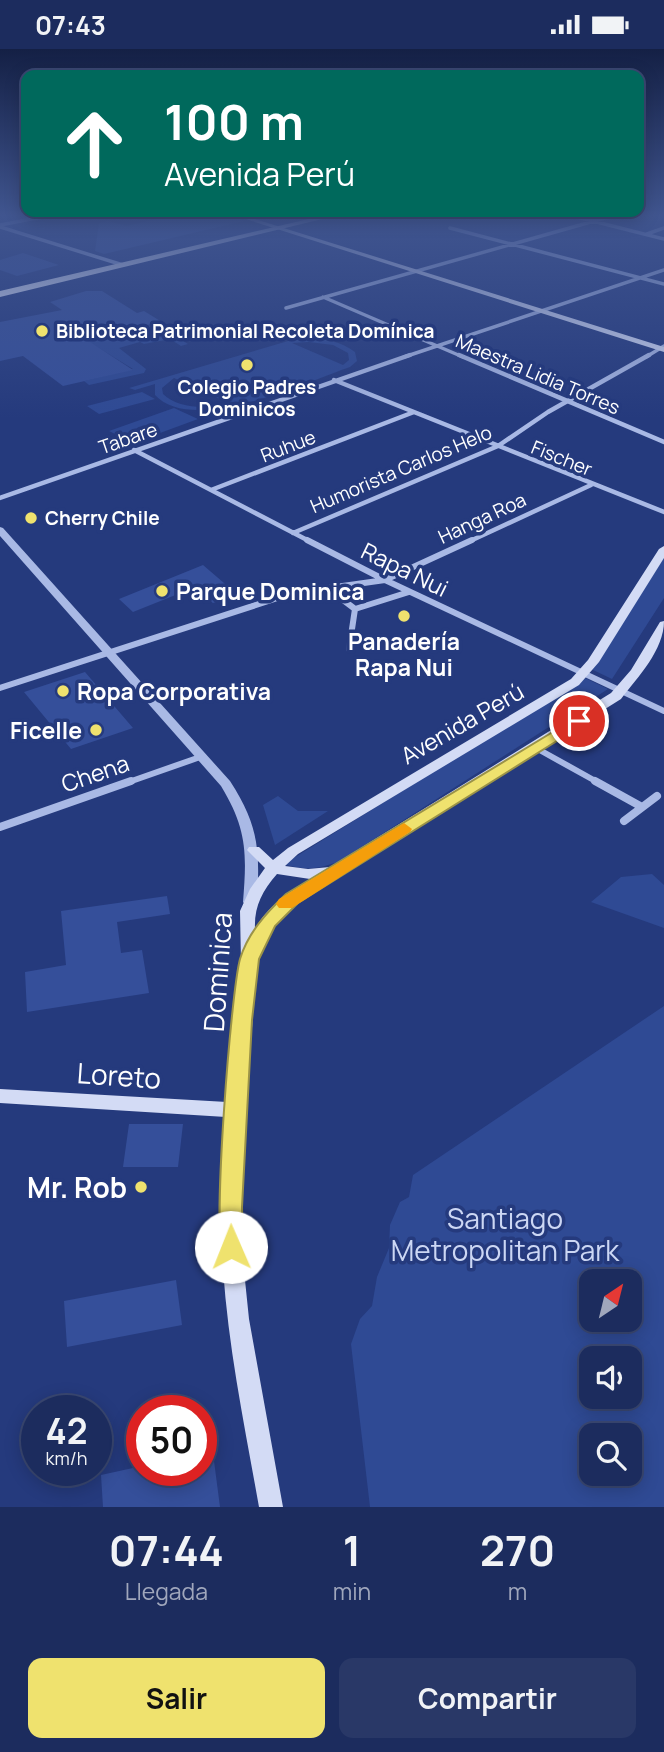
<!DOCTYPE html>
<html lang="es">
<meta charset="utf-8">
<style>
:root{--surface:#1c2c5e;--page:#293867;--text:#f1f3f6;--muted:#a0a7bc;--line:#3a4873;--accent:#efe26e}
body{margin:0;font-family:Manrope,sans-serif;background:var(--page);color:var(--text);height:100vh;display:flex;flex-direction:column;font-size:26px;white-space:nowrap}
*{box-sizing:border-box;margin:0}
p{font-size:23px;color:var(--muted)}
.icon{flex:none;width:38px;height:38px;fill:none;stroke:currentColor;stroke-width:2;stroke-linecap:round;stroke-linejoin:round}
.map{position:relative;height:1458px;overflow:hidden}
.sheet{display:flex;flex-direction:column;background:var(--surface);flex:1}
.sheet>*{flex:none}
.hud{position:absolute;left:21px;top:21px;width:623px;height:147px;border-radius:14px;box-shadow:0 4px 18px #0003,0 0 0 2px var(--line);background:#00695c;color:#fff;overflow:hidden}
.needle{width:46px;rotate:35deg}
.controls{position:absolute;left:579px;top:1220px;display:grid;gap:14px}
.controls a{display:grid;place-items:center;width:63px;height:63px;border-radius:14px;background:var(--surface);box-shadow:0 4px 18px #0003,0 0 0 2px var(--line);font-size:35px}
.speed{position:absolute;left:21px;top:1346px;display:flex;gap:14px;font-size:35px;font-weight:700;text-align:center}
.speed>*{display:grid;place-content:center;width:91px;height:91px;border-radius:50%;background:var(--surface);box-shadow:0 4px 18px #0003,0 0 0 2px var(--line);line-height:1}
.speed small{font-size:18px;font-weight:400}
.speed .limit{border:10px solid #d22;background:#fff;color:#111}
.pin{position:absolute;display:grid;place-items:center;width:60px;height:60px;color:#fff;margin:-30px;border:4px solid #fff;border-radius:50%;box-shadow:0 2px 7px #0007}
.me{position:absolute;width:77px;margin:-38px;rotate:359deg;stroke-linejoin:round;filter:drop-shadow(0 0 5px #0008)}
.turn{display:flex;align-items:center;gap:24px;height:147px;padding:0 28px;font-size:32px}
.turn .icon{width:91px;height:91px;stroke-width:2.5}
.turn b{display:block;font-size:49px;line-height:60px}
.eta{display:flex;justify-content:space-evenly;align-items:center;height:119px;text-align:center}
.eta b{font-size:42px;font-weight:700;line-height:49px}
.button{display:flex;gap:14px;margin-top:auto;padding:14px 28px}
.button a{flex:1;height:80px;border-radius:14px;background:var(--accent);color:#111;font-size:28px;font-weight:700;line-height:80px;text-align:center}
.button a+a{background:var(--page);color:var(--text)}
.status{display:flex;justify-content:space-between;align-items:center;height:49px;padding:0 35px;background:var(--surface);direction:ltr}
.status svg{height:19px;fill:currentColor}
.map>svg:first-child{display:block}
.green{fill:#2f4a94;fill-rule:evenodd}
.building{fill:#354f9a}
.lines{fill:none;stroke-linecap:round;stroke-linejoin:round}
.minor-far3{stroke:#a9b9e5;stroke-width:3.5}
.minor-far2{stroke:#a9b9e5;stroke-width:4.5}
.minor-far1{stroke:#a9b9e5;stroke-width:6}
.minor{stroke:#a9b9e5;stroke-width:8}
.tertiary{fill:#a9b9e5;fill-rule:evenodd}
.secondary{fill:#d3dbf5;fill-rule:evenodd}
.primary{fill:#eaeefd;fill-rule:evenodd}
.route{fill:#efe26e;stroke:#9b9348;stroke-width:2}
.slow{fill:#f59e0b}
.poi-dot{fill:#efe26e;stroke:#253a7d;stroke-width:2.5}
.labels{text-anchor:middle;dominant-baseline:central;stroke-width:7;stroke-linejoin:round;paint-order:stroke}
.far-poi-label{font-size:19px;font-weight:bold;fill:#fff;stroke:#253a7d;text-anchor:start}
.far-street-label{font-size:19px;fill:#fff;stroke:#253a7d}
.street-label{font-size:23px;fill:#fff;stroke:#253a7d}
.poi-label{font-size:23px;font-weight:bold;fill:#fff;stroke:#253a7d;text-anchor:start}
.near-street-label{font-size:28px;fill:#fff;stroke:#253a7d}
.near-poi-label{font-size:28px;font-weight:bold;fill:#fff;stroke:#253a7d;text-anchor:end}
.near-park-label{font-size:28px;fill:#ccd7f4;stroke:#253a7d}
</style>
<div class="status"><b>07:43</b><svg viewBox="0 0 49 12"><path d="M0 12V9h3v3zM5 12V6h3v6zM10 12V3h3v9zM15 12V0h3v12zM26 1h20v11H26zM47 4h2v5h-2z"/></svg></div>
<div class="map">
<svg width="664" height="1458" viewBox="0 0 664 1458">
<rect width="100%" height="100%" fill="#253a7d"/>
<path class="green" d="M156 275 188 295 181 297 170 290 144 295 140 293 119 299 146 320 144 324 89 336 84 332 133 320 84 290Z
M295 290C316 289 339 290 355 303L357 312 350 318C306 333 193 387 155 346V335L135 341 129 339ZM309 293 333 296 348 304 349 311 343 316 292 294ZM174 329 229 354 230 355C209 359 179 361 163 345L162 339Z
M142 343 155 350 99 365 87 357Z
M174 359 198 370 133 394 109 382Z
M664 509V549L612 630 591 620Z
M585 629 608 640 340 812C319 820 305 822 284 815Z
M278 747 298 762H328L275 796 263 756Z
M652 825 664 836V879L591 853 621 828Z
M664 957V1458H370L351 1295 360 1270 372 1257 377 1228 389 1199 390 1176 400 1153 409 1148 413 1126ZM592 1232H630V1270H592ZM592 1309H630V1348H592ZM592 1386H630V1424H592Z"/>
<path class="building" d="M183 165H227L244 172 104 205 95 202 99 174 108 172 127 177 169 167 182 171Z
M23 204 59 216 17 227 0 221V211Z
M86 242H102L137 264 144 262 162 273 84 289 133 321 63 337 23 307 0 312V273L62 261 50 253Z
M203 516 238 546 213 554 193 539 133 563 119 550Z
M85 623 133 679 71 700 24 643Z
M167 847 170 865 117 873 121 904 142 901 149 944 27 963 25 923 66 916 61 862Z
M129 1075H183L178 1118H123Z
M176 1231 182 1276 67 1298 64 1252Z
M211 1389 220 1458H103L101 1426 142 1417V1421H201V1390Z"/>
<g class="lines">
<path class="minor-far3" d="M565 165 664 190
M0 176 57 165
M0 178 123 216
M450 179 664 235
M647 185 664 179
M323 248 463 308
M286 259 619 165
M404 308 664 221
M646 308 664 297"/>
<path class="minor-far2" d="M459 306 664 393
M334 331 664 463
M134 401 311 493
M211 441 414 363
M0 449 410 306
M293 484 498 397 548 363 649 306
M468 493 591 436"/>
<path class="minor-far1" d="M307 491 385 531 664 662
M330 541 355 560
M355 560 409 543
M349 600 355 560
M0 639 293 544 385 531 472 491
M536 699 599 734
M126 734 203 707"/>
<path class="minor" d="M595 732 642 758
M624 772 657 747
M0 778 131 732"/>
<path class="tertiary" d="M0 478 3 479 230 732C259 777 260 801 257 853L255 856H245L243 853C247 804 247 780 221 737L0 487Z"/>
<path class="secondary" d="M230 165H239L664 298V303Z
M664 497V509L599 613 579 636 298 805 285 817 308 820 330 818 611 644 631 621 660 573 664 572C664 601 638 628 621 650L298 853 273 876 257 909 242 1119V1202L249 1270 283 1458H259C244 1373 226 1289 222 1202 220 1158 222 1113 226 1068L0 1054V1040L227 1053 241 913 240 862 250 840 265 819 247 801 249 798H259L273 811 288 799 571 630 588 611 659 500ZM277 825 310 830C289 843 267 858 255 880 254 858 262 842 277 825Z"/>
<path class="primary" d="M330 165H343L0 248V242Z"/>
</g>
<linearGradient id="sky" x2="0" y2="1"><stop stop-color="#142045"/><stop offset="0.45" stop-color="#40558f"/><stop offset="1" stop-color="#40558f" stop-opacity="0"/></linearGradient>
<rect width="664" height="369" fill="url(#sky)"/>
<path class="route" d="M579 667 584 669V675L298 854 275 877 259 910 252 971 242 1158 243 1198 240 1205 231 1208 223 1205C212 1182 231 943 240 910 248 884 266 864 286 845Z"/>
<path class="slow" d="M404 774 412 780 410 783 292 859H279L276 855 279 850Z"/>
<g class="poi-dot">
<circle cx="42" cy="282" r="7"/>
<circle cx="247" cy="316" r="7"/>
<circle cx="31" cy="469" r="7"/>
<circle cx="162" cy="542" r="7"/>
<circle cx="404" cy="567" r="7"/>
<circle cx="63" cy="642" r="7"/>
<circle cx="96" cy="681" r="7"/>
<circle cx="141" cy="1138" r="7"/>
</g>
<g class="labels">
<g class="far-poi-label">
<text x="56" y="282">Biblioteca Patrimonial Recoleta Domínica</text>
<text x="247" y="338" text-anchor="middle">Colegio Padres<tspan x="247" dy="22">Dominicos</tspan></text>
<text x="45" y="469">Cherry Chile</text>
</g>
<g class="far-street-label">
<text transform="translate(538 325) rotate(23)">Maestra Lidia Torres</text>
<text transform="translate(128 389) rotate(-19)">Tabare</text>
<text transform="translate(288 397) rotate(-21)">Ruhue</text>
<text transform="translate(562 409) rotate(22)">Fischer</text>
<text transform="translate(401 420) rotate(-23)">Humorista Carlos Helo</text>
<text transform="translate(482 469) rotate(-25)">Hanga Roa</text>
</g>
<g class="street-label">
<text transform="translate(405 520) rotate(26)">Rapa Nui</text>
<text transform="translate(462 674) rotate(-30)">Avenida Perú</text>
<text transform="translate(95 724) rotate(-19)">Chena</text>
</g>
<g class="poi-label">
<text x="176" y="542">Parque Dominica</text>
<text x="404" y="592" text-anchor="middle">Panadería<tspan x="404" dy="26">Rapa Nui</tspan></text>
<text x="77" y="642">Ropa Corporativa</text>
<text x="82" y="681" text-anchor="end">Ficelle</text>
</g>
<g class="near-street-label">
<text transform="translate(217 923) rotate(-86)">Dominica</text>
<text transform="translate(119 1026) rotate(4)">Loreto</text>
</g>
<g class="near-poi-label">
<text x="127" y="1138">Mr. Rob</text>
</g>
<g class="near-park-label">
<text x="505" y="1169">Santiago<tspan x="505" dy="32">Metropolitan Park</tspan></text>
</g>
</g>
</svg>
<div class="controls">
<a><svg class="needle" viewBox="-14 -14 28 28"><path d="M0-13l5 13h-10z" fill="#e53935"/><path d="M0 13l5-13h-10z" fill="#a0a7bc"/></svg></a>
<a><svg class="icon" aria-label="sound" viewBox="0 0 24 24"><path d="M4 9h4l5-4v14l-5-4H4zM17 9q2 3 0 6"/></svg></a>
<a><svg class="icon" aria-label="search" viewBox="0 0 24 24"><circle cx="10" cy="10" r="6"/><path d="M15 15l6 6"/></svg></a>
</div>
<div class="speed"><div>42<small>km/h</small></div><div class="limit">50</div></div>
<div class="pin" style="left:579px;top:672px;background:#d93025"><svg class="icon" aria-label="arrive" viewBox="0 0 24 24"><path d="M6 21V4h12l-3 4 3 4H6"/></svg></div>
<svg class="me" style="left:231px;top:1198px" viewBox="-20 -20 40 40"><circle r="19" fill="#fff"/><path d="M0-13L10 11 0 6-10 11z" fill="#efe26e"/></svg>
<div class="hud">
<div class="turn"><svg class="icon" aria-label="ahead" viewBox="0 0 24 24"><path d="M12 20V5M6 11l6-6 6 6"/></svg><div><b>100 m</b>Avenida Perú</div></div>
</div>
</div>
<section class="sheet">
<div class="eta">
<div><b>07:44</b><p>Llegada</p></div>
<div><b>1</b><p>min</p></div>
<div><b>270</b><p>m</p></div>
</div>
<div class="button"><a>Salir</a><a>Compartir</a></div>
</section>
